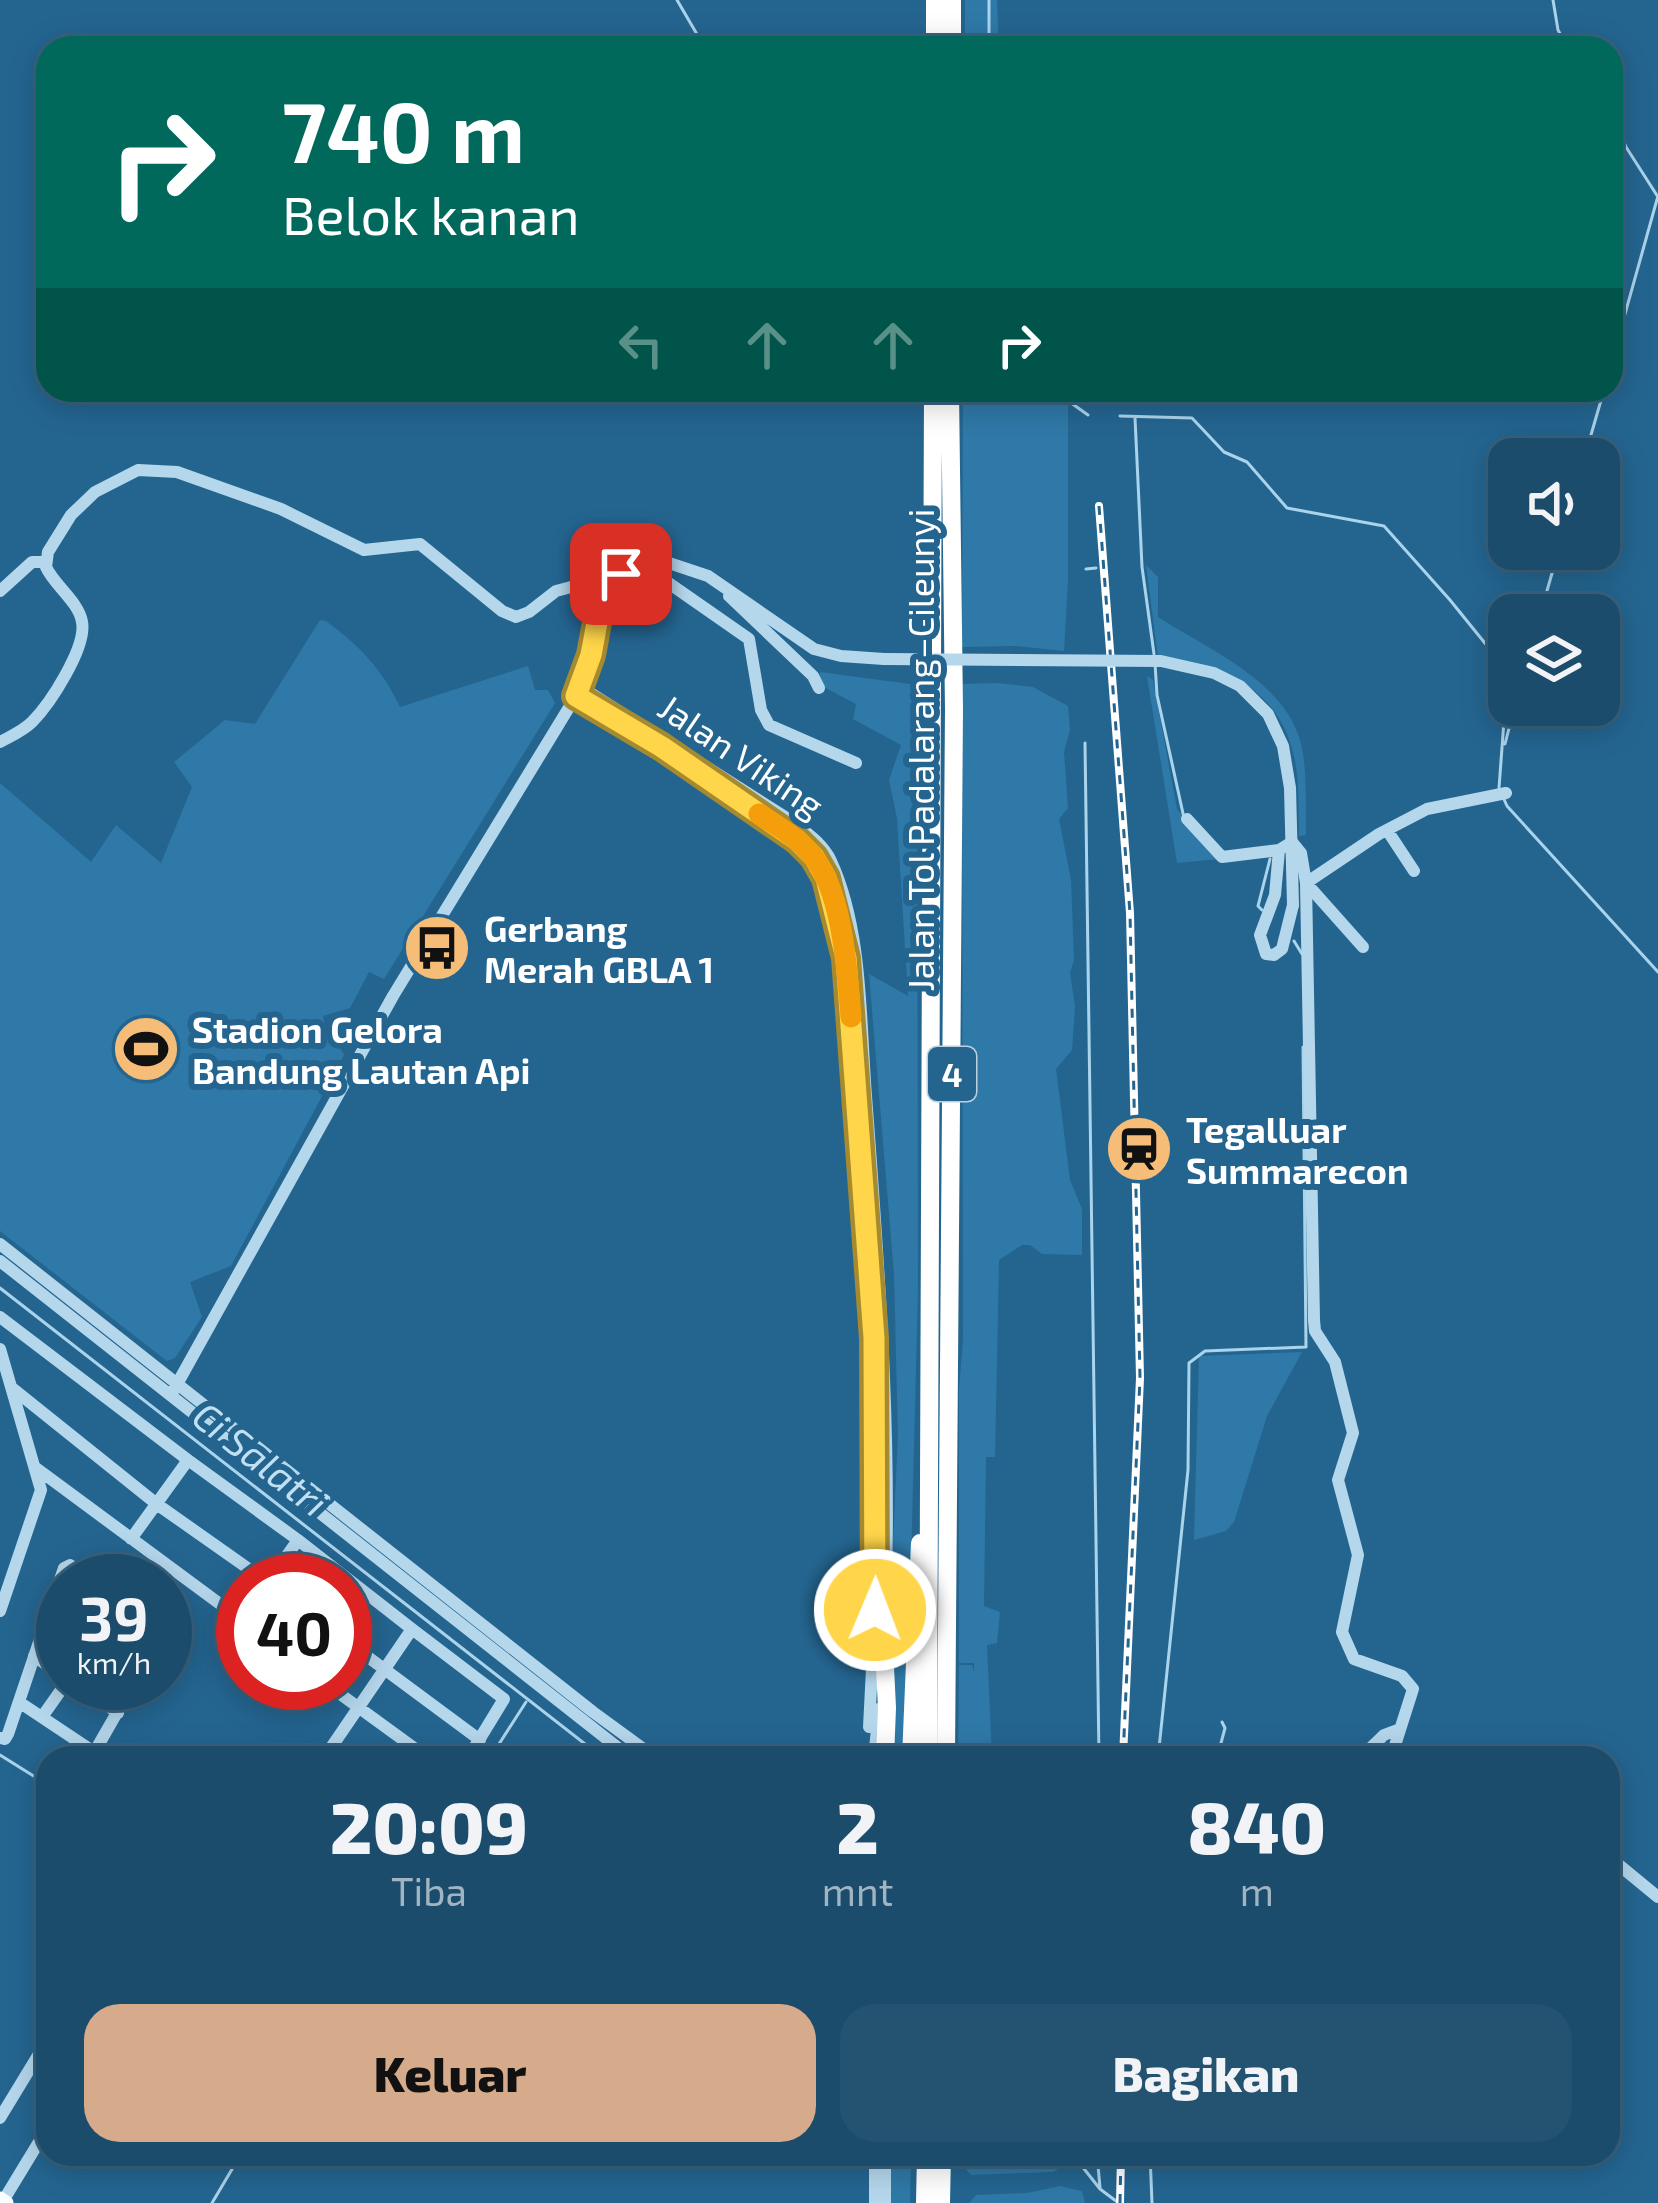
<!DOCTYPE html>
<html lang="id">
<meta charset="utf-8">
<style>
:root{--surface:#1b4c6c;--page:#245372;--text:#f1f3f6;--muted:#a0b4c2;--line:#39637f;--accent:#d6ab8b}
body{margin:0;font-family:"Exo 2",sans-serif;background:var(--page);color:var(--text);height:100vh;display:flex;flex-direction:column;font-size:45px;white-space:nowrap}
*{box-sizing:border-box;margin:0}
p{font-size:39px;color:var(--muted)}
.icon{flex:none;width:66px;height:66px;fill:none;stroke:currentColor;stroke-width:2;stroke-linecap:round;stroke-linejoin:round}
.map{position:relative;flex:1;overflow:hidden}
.panel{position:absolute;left:36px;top:1746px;width:1584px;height:420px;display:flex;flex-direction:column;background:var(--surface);border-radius:36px;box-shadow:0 6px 30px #0003,0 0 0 3px var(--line)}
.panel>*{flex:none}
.banner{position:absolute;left:36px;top:36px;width:1587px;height:366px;border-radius:36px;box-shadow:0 6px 30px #0003,0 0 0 3px var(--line);background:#00695c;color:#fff;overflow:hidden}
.tools{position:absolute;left:1488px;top:438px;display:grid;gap:24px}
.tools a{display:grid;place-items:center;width:132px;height:132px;border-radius:24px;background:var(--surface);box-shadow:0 6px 30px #0003,0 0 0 3px var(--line);font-size:60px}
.speed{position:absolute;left:36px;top:1554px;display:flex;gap:24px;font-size:60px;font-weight:700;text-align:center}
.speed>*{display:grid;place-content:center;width:156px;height:156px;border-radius:50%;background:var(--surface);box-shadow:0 6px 30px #0003,0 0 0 3px var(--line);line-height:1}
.speed small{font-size:30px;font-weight:400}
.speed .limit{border:18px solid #d22;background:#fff;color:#111}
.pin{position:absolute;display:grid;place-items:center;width:102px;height:102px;color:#fff;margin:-51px;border-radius:24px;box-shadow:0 6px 18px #0006}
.me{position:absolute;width:132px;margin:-66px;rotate:1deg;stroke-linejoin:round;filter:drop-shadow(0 0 9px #0008)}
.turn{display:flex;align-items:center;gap:42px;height:252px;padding:0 48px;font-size:54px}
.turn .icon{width:156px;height:156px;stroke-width:2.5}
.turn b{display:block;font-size:84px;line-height:102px}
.lanes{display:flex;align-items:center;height:114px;padding:0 48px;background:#0003;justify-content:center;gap:60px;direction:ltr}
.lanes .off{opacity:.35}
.eta{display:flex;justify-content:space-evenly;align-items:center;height:204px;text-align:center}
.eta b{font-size:72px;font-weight:800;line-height:84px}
.button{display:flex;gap:24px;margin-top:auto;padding:24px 48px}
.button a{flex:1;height:138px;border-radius:36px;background:var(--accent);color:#111;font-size:48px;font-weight:800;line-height:138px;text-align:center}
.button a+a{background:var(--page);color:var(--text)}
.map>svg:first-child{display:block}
.green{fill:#2f79a8}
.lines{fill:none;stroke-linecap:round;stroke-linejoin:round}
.stream{stroke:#aad4ec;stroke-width:3}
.minor{stroke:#b5d7ec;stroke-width:12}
.major{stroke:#fafdff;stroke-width:15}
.highway{stroke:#fff;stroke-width:18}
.rail-casing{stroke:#fff;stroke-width:8}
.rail{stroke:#246590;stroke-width:3;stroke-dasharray:9;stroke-linecap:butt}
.minor-bridge{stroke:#b5d7ec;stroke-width:12}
.route-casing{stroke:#a68a30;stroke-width:30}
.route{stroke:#ffd54a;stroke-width:21}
.slow{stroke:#f59e0b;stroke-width:21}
.labels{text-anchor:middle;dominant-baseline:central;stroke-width:12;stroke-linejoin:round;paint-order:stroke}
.shield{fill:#246590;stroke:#bdd1de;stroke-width:3}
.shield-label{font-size:33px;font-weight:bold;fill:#fff}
.street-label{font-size:36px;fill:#fff;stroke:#246590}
.poi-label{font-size:36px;font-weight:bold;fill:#fff;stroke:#246590;text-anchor:start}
.water-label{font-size:39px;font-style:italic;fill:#c2e0f3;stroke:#246590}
</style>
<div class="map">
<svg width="1658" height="2203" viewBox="0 0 1658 2203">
<rect width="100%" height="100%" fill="#246590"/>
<path class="green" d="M965 0H997L999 48H965Z
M963 390H1068V580L1064 651 1015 646 962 647Z
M1146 565 1158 577V617C1207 649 1282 679 1300 740 1308 769 1305 805 1306 835L1299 836C1298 812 1300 785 1295 761 1282 690 1223 663 1158 657Z
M320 620 326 621C360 646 382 669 400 707L528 666 535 690H548L555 703 384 979 369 972 350 1008 323 1016 329 1043 337 1042 344 1055 231 1266 190 1282 202 1317 175 1358 167 1361 0 1231V783L91 862 116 825 161 863 192 787 174 762 225 720 255 724Z
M820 672 917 685 918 1290 906 1758H893L892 1568 898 1435 894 1274 869 974 908 996 897 818 889 780 901 745 853 719 856 704 820 685Z
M1147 676 1153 680 1177 809 1219 859 1177 863Z
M997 683 1033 687 1068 706 1070 730 1064 752 1068 808 1059 819 1071 880 1074 960 1070 973 1075 1006 1072 1050 1056 1069 1070 1180 1082 1209V1255L1042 1254 1030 1245H1022L999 1260 995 1457H986L984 1606 1000 1612 997 1643 987 1645 992 1758H958L959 1665H972L974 1672V1663H959V1389L963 1340 962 684Z
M1302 1352 1267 1416 1234 1522 1226 1531 1194 1540 1199 1356Z
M888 2154H911L910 2203H888Z
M960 2154H1071L1067 2164 1053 2172 971 2175 960 2163Z
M1060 2186 1082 2191 1085 2203H969L976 2195 1027 2193Z"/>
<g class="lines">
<path class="stream" d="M677 0 705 48
M989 0V48
M1553 0 1558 30 1568 48
M1611 109 1626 147 1658 197
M1611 364 1658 196
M1053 390 1088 415
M1120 416 1192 418 1224 452 1247 462 1287 508 1384 526 1450 600 1501 663 1505 707 1499 788
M1135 418 1142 567 1154 654
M1584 459 1604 390
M1086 569 1096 568
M1540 615 1559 549
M1155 663 1157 695 1184 818
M1085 743 1099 1758
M1505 744 1515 705
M1503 797 1507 806 1658 972
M1262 910 1258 906 1270 859
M1294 941 1302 954
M0 1288 603 1758
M0 1755 48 1785
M490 1758 526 1702
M1158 1758 1188 1470 1189 1363 1205 1351 1306 1347 1303 1047
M1217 1758 1225 1728 1222 1722
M1011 2154 1013 2164 1017 2165 1069 2156
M1097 2154 1100 2188
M1150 2154 1152 2203
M1081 2165 1100 2189 1116 2201
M212 2203 241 2154"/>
<path class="minor" d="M637 569 660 577 749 639 761 710 769 725 856 763
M0 591 32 562H46
M729 596 813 676 819 688
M581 687 793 822C807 833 823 844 831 861 863 931 860 1021 866 1096 880 1280 894 1468 883 1653
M576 696 661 747 797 840 814 857 826 877 846 959 871 1283
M0 742C11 736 23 731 32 722 50 704 87 647 82 622 79 602 54 585 46 567L48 552 71 515 95 492 138 470 177 472 281 509 364 550 420 544 502 611 516 617 529 612 556 591 666 562 708 576 814 649 841 656 884 659
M1187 819 1222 857 1279 850
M1387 830 1414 871
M1293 905 1282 949 1274 955 1266 954 1260 935 1275 895 1279 850 1292 842 1301 853 1306 883 1314 1320 1315 1331 1335 1362 1353 1433 1338 1480 1358 1555 1342 1632 1354 1659 1402 1676 1413 1689 1391 1758
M1363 947 1306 883 1379 834 1427 809 1506 793
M0 1244 593 1712 656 1758
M0 1261 631 1758
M0 1317 188 1460
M0 1349 41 1490 0 1611
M12 1388 158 1505 266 1581
M171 1395 393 996 576 696 587 674 607 579
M36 1468 243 1621
M131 1539 188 1460 298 1540
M269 1581 298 1540 412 1629 324 1758
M412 1629 504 1699 468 1758
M345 1640 480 1740
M34 1656 63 1676
M74 1683 118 1713
M325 1683 428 1758
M19 1702 103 1758
M42 1717 66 1683
M869 1727 875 1610 873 1334
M0 1738 5 1739 8 1734 64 1568 70 1565 94 1581
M95 1751 134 1683
M874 1758 879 1709
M1360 1758 1384 1735 1400 1729
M1608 1856 1658 1897
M0 2118 48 2039
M3 2201 48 2127
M875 2203V2154
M885 2203V2154"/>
<path class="major" d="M0 2199 6 2203"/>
<path class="highway" d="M935 48V0
M952 48V0
M884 1647 887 1708 885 1758
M911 1758 920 1543
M928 1758 933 390
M946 1758 954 709 950 390
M925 2203 926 2154
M941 2203 942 2154"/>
<g class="rail-casing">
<path id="rail" d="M1099 506 1130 913 1140 1378 1123 1758
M1120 2203 1121 2154"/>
</g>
<use href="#rail" class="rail"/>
<path class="minor-bridge" d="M884 659 1161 661 1214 673 1240 686 1268 714 1283 746 1290 788 1293 905"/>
</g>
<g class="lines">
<g class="route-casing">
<path id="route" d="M621 574 604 585 591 655 576 696 662 747 797 840 814 857 826 878 846 958 874 1338 875 1610"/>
</g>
<use href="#route" class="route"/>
<path class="slow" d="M759 814C777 826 797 837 811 854 843 890 847 971 851 1017"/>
</g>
<defs>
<g id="bus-disc" transform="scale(3.45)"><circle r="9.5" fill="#f6bd79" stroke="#246590"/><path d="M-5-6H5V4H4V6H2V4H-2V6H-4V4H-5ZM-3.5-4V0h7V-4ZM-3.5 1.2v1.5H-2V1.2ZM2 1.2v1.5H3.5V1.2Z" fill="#111"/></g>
<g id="stadium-disc" transform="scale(3.45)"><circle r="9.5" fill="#f6bd79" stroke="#246590"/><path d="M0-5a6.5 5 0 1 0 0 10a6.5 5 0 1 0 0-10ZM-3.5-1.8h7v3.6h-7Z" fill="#111"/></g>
<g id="station-disc" transform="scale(3.45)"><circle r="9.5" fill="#f6bd79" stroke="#246590"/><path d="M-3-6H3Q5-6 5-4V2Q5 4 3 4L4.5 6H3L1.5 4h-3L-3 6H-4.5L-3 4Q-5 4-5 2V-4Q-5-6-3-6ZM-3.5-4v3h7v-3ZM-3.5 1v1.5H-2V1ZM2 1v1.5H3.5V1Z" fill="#111"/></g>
</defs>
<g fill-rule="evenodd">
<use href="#bus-disc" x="437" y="948"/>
<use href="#stadium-disc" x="146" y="1049"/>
<use href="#station-disc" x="1139" y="1149"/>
</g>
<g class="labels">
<rect class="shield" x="928" y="1047" width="48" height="54" rx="9"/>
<g class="shield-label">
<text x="952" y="1074">4</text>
</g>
<g class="street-label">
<text transform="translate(919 750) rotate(-90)">Jalan Tol Padalarang–Cileunyi</text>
<text transform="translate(742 755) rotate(34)">Jalan Viking</text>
</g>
<g class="poi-label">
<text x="484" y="927">Gerbang<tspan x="484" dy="41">Merah GBLA 1</tspan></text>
<text x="192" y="1028">Stadion Gelora<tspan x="192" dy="41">Bandung Lautan Api</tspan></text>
<text x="1186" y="1128">Tegalluar<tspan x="1186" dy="41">Summarecon</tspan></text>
</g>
<g class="water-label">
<text transform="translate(261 1458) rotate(38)">Ci Salatri</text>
</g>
</g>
</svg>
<div class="tools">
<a><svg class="icon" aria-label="sound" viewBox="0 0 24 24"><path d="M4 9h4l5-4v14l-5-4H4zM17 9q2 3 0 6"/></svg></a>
<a><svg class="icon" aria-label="layers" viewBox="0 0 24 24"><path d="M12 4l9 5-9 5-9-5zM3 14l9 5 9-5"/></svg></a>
</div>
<div class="speed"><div>39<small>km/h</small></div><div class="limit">40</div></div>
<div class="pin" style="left:621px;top:574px;background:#d93025"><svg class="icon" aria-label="arrive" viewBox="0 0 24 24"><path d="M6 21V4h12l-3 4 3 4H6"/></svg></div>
<svg class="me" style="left:875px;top:1610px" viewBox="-20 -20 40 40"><circle r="17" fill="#ffd54a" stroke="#fff" stroke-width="3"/><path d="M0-11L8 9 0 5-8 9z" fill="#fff"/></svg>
<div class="banner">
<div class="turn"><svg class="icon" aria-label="right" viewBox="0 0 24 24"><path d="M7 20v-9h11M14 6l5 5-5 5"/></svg><div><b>740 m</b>Belok kanan</div></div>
<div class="lanes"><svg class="icon off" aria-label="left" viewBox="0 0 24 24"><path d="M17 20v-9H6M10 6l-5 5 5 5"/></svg><svg class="icon off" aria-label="ahead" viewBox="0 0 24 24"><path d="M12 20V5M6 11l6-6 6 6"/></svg><svg class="icon off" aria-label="ahead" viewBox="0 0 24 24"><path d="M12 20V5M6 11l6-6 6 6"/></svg><svg class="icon" aria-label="right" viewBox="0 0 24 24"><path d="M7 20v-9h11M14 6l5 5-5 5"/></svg></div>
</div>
<section class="panel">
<div class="eta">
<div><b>20:09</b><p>Tiba</p></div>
<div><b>2</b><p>mnt</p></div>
<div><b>840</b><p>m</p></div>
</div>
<div class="button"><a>Keluar</a><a>Bagikan</a></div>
</section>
</div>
